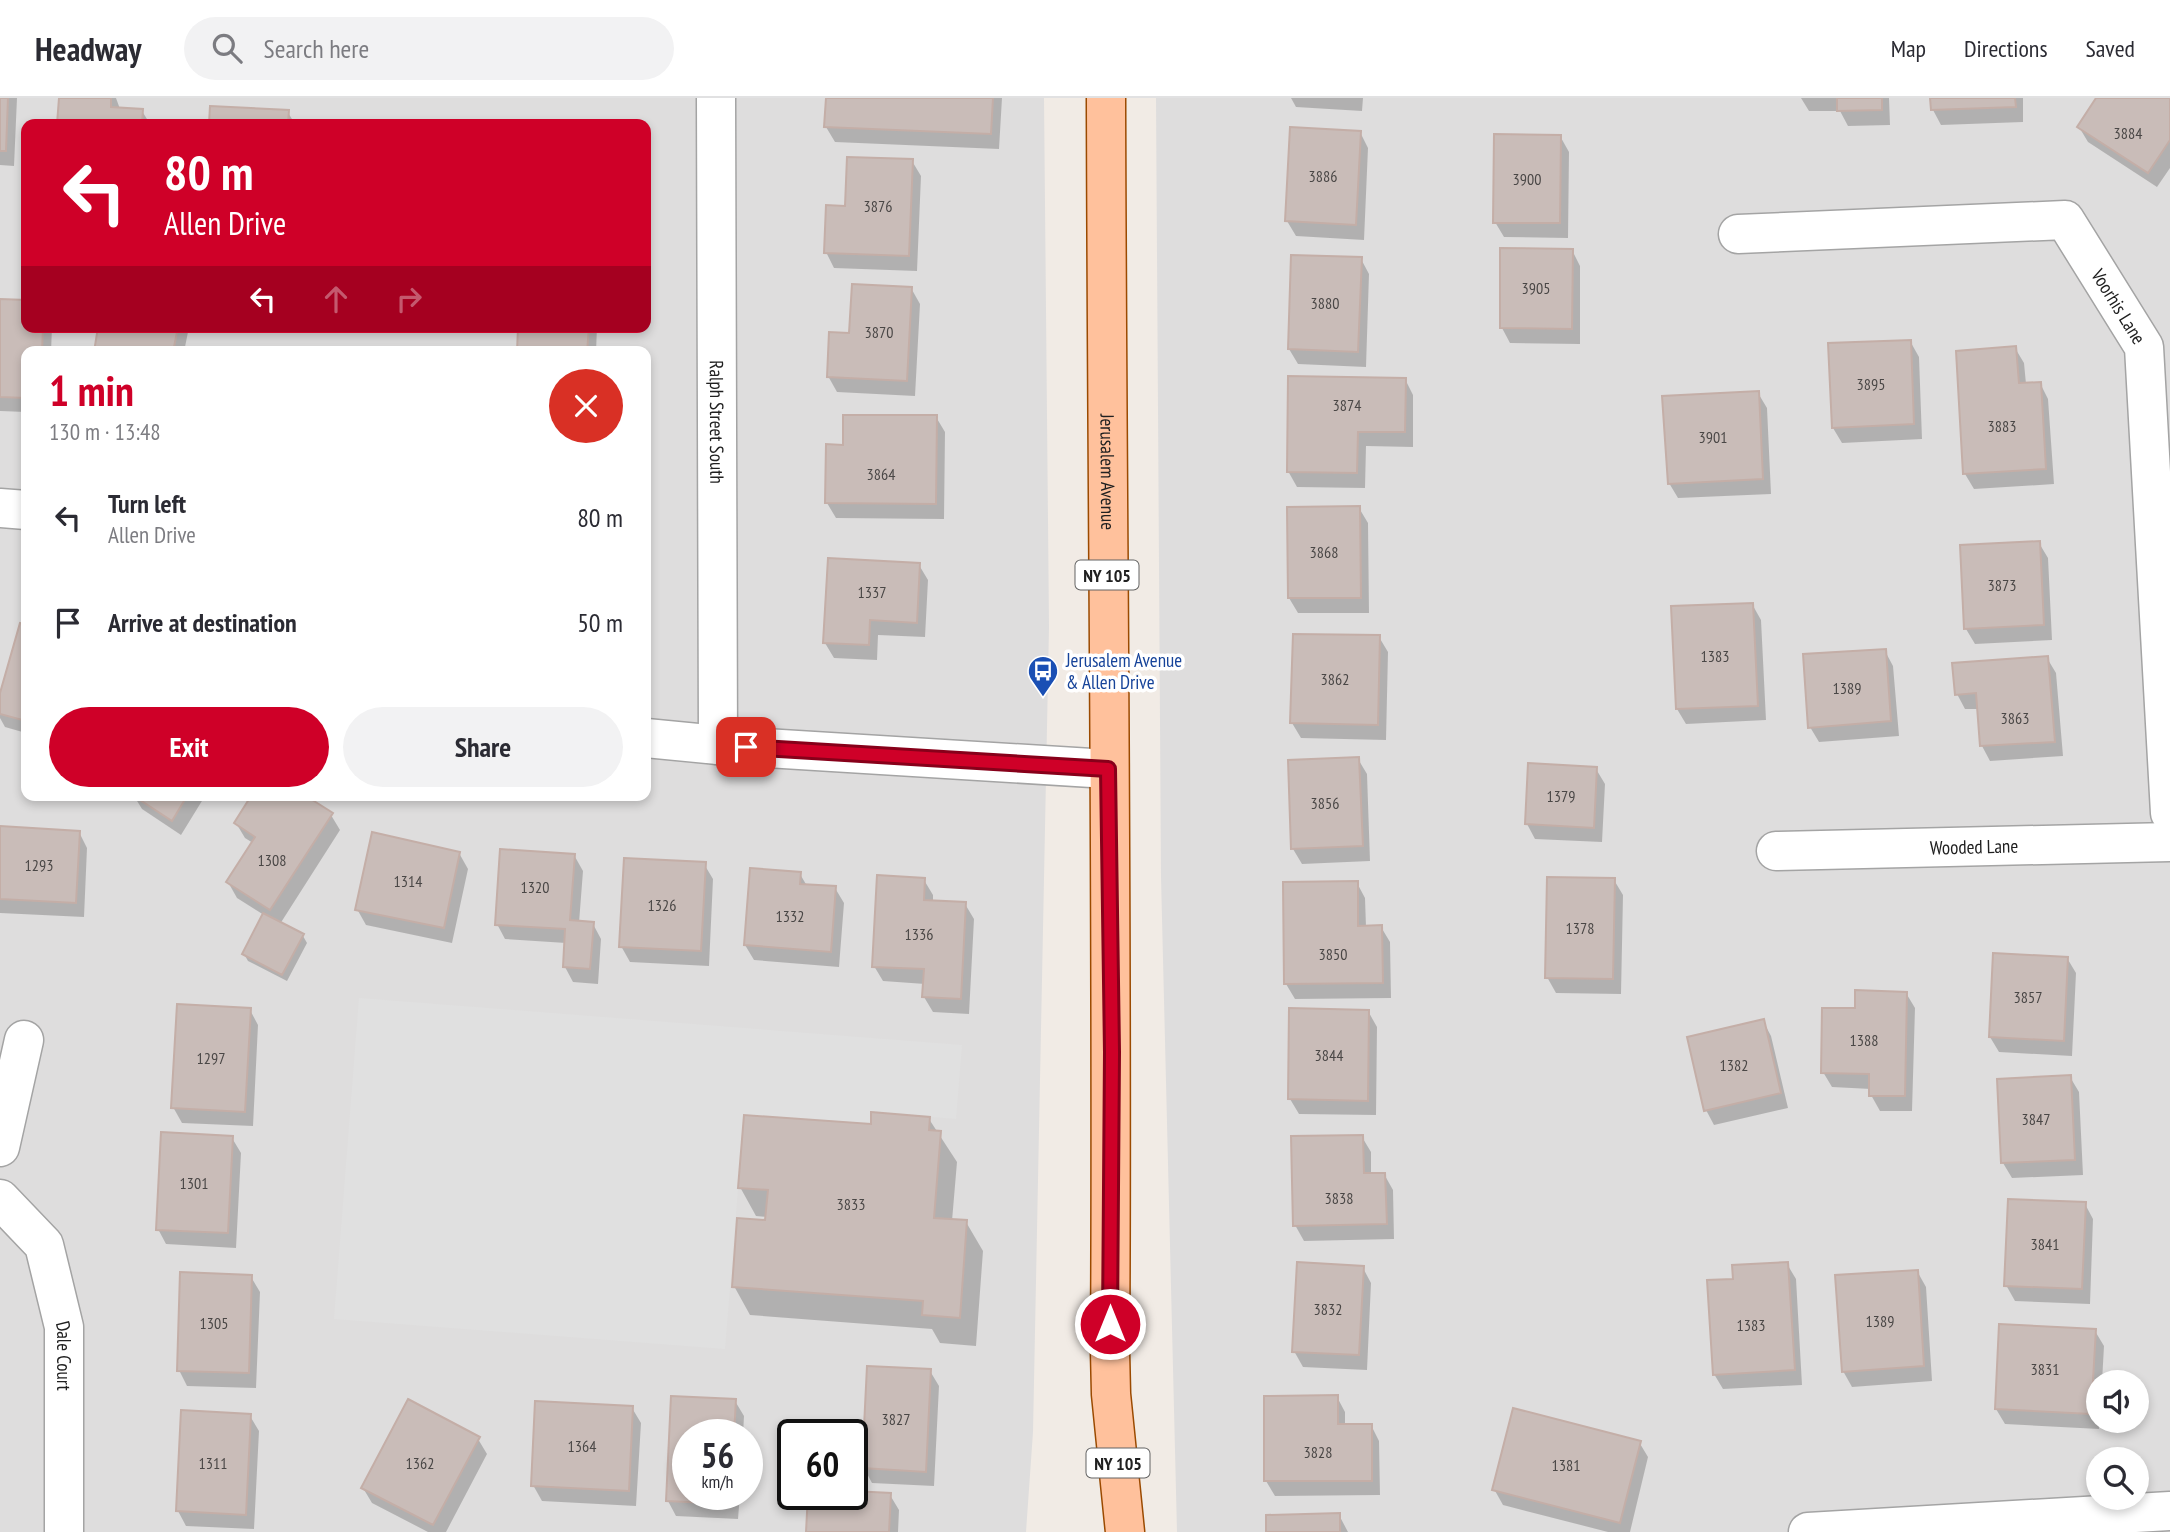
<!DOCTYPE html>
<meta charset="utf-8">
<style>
:root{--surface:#fff;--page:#f2f2f3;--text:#2b2b33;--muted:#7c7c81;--line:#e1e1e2;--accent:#cf0028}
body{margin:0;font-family:"PT Sans Narrow",sans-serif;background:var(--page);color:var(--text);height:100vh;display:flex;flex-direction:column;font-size:26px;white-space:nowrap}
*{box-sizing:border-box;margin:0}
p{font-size:23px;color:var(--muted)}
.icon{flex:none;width:38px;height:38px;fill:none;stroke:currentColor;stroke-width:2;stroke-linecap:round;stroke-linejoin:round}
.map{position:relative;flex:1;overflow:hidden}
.side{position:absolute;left:21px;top:248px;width:630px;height:455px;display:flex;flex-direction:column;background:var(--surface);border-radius:14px;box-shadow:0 4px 10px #0003}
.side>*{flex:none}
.hud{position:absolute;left:21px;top:21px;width:630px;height:214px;border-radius:14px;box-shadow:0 4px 10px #0003;background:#cf0028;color:#fff;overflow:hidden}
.tools{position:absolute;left:2086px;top:1272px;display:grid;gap:14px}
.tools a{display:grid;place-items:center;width:63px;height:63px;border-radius:50%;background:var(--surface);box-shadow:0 4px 10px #0003;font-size:35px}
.speed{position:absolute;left:672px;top:1321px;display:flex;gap:14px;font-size:35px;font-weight:700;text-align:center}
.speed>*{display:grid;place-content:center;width:91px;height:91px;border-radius:50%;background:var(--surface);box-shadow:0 4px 10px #0003;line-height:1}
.speed small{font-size:18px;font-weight:400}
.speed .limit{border:4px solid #111;border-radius:10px;background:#fff;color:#111}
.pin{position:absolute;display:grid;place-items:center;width:60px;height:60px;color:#fff;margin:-30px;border-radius:14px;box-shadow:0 4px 10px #0006}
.me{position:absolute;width:77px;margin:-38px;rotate:0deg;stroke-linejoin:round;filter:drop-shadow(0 0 5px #0008)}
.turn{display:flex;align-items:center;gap:24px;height:147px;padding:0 28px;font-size:32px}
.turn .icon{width:91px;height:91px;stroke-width:2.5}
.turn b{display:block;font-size:49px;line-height:60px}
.lanes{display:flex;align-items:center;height:66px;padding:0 28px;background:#0003;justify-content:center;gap:35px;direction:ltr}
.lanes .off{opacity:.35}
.round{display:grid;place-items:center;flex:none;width:74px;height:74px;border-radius:37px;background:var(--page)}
.headline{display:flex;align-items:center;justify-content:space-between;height:119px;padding:0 28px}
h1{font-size:42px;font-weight:700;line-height:52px;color:var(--accent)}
.primary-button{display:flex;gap:14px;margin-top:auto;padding:14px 28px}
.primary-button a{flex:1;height:80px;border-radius:42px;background:var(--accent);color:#fff;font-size:28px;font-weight:700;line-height:80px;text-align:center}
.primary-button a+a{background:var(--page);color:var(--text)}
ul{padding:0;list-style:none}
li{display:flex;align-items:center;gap:21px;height:105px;padding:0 28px}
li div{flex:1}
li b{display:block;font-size:26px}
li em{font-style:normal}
header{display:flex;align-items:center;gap:42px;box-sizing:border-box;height:98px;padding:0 35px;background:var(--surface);border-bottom:2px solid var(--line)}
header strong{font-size:33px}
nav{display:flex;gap:38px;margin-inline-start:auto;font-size:24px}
.search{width:490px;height:63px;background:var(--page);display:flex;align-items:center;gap:18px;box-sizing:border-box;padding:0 24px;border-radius:38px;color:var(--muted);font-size:26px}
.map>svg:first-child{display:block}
.residential{fill:#dedddd;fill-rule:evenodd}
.parking{fill:#e0e0e0}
.shadow{fill:#0003}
.building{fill:#c9bcb8;stroke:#c4aea7;stroke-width:2}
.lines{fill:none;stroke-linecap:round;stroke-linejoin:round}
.minor-casing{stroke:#a4a4a4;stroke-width:41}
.primary-casing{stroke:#9b4a00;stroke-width:41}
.minor{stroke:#fff;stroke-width:38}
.primary{stroke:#ffc19c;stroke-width:38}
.route-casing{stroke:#87001a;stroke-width:18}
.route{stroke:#cf0028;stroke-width:12}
.labels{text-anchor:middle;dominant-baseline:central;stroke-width:7;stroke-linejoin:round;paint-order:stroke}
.number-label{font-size:16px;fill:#4a4746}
.shield{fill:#fff;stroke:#636363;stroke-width:2}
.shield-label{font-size:18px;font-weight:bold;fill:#202020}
.street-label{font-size:19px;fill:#202020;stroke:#fff}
.transit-label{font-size:19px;fill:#164399;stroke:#fff;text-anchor:start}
</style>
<header>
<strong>Headway</strong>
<div class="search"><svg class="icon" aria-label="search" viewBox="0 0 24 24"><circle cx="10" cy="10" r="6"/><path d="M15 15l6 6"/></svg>Search here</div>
<nav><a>Map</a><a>Directions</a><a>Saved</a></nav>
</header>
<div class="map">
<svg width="2170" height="1434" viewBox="0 0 2170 1434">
<rect width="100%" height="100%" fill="#f1ebe5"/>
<path class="residential" d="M0 0H1044L1049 529 1033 1334 1026 1434H0ZM26 26H646V229H26ZM26 254H646V698H26ZM688 1337H747V1396H688ZM793 1337H852V1396H793Z
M1156 0H2170V1434H1177L1161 779ZM2098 1284H2137V1323H2098ZM2098 1362H2137V1400H2098Z"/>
<path class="parking" d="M359 900 962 947 956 1021 872 1014 871 1026 744 1017 725 1251 334 1221Z"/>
<path class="shadow" d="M0 0H17L14 68 0 67Z
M61 0H116L120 11 142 13 150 26H59Z
M827 0H1002L999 51 835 44 826 29Z
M1291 0H1363L1362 13 1296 9Z
M1801 0H1889L1890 27 1848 28 1840 13H1809Z
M1932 0H2023V24L1941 27 1933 12Z
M2098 0H2170V70L2157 89 2088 44 2079 29Z
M212 9 287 13 295 26H211Z
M1360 34 1368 50 1364 142 1296 138 1287 123Z
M1560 38 1569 54 1568 140 1504 139 1495 124Z
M912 63 921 78 917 173 834 170 826 154 846 110Z
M1572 152 1580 168V246L1510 245 1502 230Z
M1361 161 1369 176 1366 269 1298 266 1289 251Z
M911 190 920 206 915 298 837 294 828 278Z
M0 203 26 204V229H52L51 254H26V314L0 313Z
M100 229H185L188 234 184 254H96Z
M520 229H597L596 254H519Z
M1910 243 1919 259 1922 341 1842 345 1833 330Z
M2015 250 2024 265 2026 286 2040 285 2048 301 2054 386 1974 391 1965 376 1958 254Z
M1405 281 1413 297V349L1366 348 1365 390 1297 389 1288 373Z
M1758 295 1767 310 1771 396 1678 400 1669 385Z
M936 319 945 334 944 421 836 420 827 405 845 348Z
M1359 410 1368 425 1369 515H1298L1289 500Z
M2039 445 2048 460 2052 542 1975 546 1966 531 1962 449Z
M919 467 928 482 925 539 878 537 877 562 834 560 825 545Z
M1752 506 1761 522 1766 622 1686 626 1677 611Z
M21 527 26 528V635L5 629 0 620V602Z
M1379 539 1388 554 1386 642 1301 640 1292 625Z
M1885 553 1893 568 1899 638 1819 644 1810 629Z
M2047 560 2056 575 2063 658 1990 663 1982 648 1979 611H1965L1957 596Z
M1358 661 1367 676 1370 763 1302 766 1293 751 1289 664Z
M1596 671 1605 686 1602 744 1535 741 1527 726Z
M134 698H205L181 737 142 711Z
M331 717 340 732 280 826 303 838 307 845 287 883 248 863 244 856 264 817 237 800 228 784 253 745 245 740 236 725Z
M0 730 79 734 87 750 84 819 0 815Z
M459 755 468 771 452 845 366 827 357 811Z
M574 757 583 773 579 825 593 826 601 841 598 886 573 884 565 869 566 845 505 841 497 826Z
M704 766 713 781 709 868 630 864 621 848Z
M800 776 807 788 835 790 844 805 839 869 754 862 745 847Z
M924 782 933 797V804L965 806 974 821 969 916 933 914 924 899 925 886 883 883 874 868Z
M1614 782 1623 797 1621 896 1556 895 1547 879Z
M1357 785 1365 800 1366 829H1381L1390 844 1391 900 1295 901 1286 886Z
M2067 860 2076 875 2072 958 1999 954 1990 939Z
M1906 895 1915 910 1912 1013H1880L1871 997V991L1832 989 1823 974 1857 912Z
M250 912 258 927 253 1028 182 1025 173 1009Z
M1368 913 1377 929 1376 1017 1299 1016 1290 1001Z
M1763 923 1771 938 1788 1010 1714 1027 1706 1012Z
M2070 979 2079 994 2083 1077 2012 1080 2003 1065Z
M929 1021 957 1064 952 1123 966 1124 983 1153 976 1248 940 1245 932 1231 750 1217 734 1188 767 1124V1119L756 1118 740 1089 872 1028Z
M1362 1039 1371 1054V1076H1384L1393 1092 1394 1141 1304 1143 1295 1127Z
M232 1040 241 1055 236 1150 166 1146 158 1131Z
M2085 1106 2093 1121 2090 1206 2015 1203 2006 1187Z
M1787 1166 1796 1181 1802 1287 1723 1291 1714 1276Z
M1363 1170 1371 1185 1367 1272 1303 1269 1294 1253Z
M1917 1173 1926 1189 1932 1283 1852 1289 1843 1273Z
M251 1179 260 1194 256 1290 187 1288 179 1272Z
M2095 1233 2104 1248 2102 1284H2098L2099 1331 2005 1326 1996 1311Z
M930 1273 939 1288 934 1388 872 1385 864 1370Z
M1337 1299 1345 1314V1327H1371L1379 1343 1380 1397 1275 1398 1266 1383Z
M673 1300 735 1303 744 1318 743 1337H688V1396H740L738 1421 676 1418 668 1403Z
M632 1310 641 1325 636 1408 542 1403 533 1387Z
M250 1318 259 1333 254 1431 186 1428 178 1413Z
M478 1341 487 1356 446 1434H428L372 1405 363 1390Z
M1639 1344 1648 1359 1630 1434H1608L1503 1407 1494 1391Z
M890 1397 899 1412 898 1434H808Z
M1339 1417 1348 1434H1268Z"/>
<path class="building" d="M0 0H8L6 53H0Z
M59 0H111V9L143 11 142 26H57Z
M826 0H993L991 36 824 29Z
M1837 0H1882V12L1837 13Z
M1930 0H2015L2016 9 1931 12Z
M2096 0H2170V42L2148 75 2077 29Z
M210 8 289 12 288 26H209Z
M1290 29 1361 33 1356 127 1285 123Z
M1494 36 1561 37 1560 125H1493Z
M847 59 913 61 909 158 824 155 826 107 845 108Z
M1500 150 1573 151 1572 231 1500 230Z
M1291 157 1362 159 1358 254 1288 251Z
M852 186 912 189 907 283 827 279 829 234 849 235Z
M0 201 26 202V229H43L42 254H26V300L0 299Z
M98 229H178L173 254H94Z
M518 229H589L587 254H517Z
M1911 242 1914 326 1832 330 1828 245Z
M2016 248 2019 285 2041 284 2046 371 1963 376 1956 253Z
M1288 278 1406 280 1405 334H1358L1357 375 1287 374Z
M1759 293 1763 381 1668 386 1662 298Z
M843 317H937L936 406 825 405 826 346 843 347Z
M1360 408 1361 500H1288L1287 409Z
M2040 443 2044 527 1964 531 1960 447Z
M828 460 920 465 917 525 870 522 869 547 823 545Z
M1753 505 1758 608 1676 611 1671 508Z
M20 525 26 526V623L0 616V595Z
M1293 536 1380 537 1378 627 1290 625Z
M1886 551 1891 623 1808 630 1803 556Z
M2048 558 2055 644 1980 648 1976 595 1955 597 1952 565Z
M1359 659 1363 748 1291 751 1288 662Z
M1528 665 1597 669 1594 730 1525 726Z
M134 698H187L172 723Z
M251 698H306L333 715 270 812 226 784 255 739 234 725Z
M0 728 80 733 76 805 0 801Z
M372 734 460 754 444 830 355 812Z
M500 751 575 756 570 822 594 824 590 871 563 869 565 831 495 827Z
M624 760 706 764 701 853 619 849Z
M750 770 801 774 800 786 836 788 831 854 744 847Z
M877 777 925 780 924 802 966 804 961 901 922 899 924 871 872 869Z
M1547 779 1615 780 1613 881 1545 880Z
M1358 783V828L1382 827 1383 885 1284 886 1283 784Z
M263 815 304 836 282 877 242 856Z
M1993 855 2068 859 2064 943 1989 939Z
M1855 892 1907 894 1905 998H1869V976L1821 975 1822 910H1855Z
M177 906 251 910 245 1014 171 1010Z
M1289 910 1369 912 1368 1003 1288 1001Z
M1764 921 1781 995 1704 1013 1687 939Z
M2071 977 2075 1062 2001 1065 1997 981Z
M871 1014 930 1019 929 1032 941 1033 934 1120 967 1122 960 1220 922 1217 923 1203 732 1189 737 1120 765 1122 768 1092 738 1090 744 1017 871 1026Z
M161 1034 233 1038 228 1135 156 1132Z
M1363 1037 1364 1075H1385L1387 1126 1293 1128 1291 1038Z
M2008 1101 2086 1104 2082 1191 2004 1188Z
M1297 1164 1364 1168 1359 1257 1292 1254Z
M1788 1164 1795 1272 1713 1277 1707 1182 1733 1181 1732 1167Z
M1918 1172 1924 1268 1842 1274 1835 1177Z
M180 1174 252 1177 249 1275 177 1273Z
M1999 1226 2096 1231 2091 1316 1995 1311Z
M867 1268 931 1271 926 1374 862 1370Z
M1338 1297V1326H1372V1383H1264V1298Z
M671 1298 736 1301 734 1337H688V1396H731L730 1406 666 1403Z
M408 1301 480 1339 433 1427 361 1390Z
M535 1303 633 1308 629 1393 531 1388Z
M1513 1310 1641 1343 1620 1425 1492 1392Z
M181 1312 251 1316 246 1417 176 1413Z
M852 1393 891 1395 889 1434H806L808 1396H852Z
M1340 1415V1434H1266V1417Z"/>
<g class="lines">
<g class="minor-casing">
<g id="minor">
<path id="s1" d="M716 0 718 647"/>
<path id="s2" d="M1738 136 2065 122 2144 249 2170 715"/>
<path d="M0 410 26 412"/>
<path d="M646 640 718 647 1108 671"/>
<path id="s3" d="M1776 753 2170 744"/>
<path d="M0 1049 24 942"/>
<path id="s4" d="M0 1101 44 1147 64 1229V1434"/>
<path d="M1808 1434 2170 1413"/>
</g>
</g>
<g class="primary-casing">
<g id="primary">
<path id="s5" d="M1106 0C1107 418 1113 835 1110 1253L1111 1296 1125 1434"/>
</g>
</g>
<use href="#minor" class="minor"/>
<use href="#primary" class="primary"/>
</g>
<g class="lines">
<g class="route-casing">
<path id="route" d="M746 649 1108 671 1112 954 1110 1226"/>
</g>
<use href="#route" class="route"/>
</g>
<defs>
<g id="bus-pin" transform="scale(1.575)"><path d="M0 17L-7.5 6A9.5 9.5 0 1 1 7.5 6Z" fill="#1a4fb4" stroke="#fff"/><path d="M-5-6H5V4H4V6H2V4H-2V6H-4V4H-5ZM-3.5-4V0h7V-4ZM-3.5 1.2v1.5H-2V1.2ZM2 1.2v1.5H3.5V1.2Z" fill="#fff"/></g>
</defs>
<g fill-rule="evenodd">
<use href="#bus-pin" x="1043" y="573"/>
</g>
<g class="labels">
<g class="number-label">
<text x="2128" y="35">3884</text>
<text x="1323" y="78">3886</text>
<text x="1527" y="81">3900</text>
<text x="878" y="108">3876</text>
<text x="1536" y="190">3905</text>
<text x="1325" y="205">3880</text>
<text x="879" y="234">3870</text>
<text x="1871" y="286">3895</text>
<text x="1347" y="307">3874</text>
<text x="2002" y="328">3883</text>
<text x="1713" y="339">3901</text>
<text x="881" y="376">3864</text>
<text x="1324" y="454">3868</text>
<text x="2002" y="487">3873</text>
<text x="872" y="494">1337</text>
<text x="1715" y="558">1383</text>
<text x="1335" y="581">3862</text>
<text x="1847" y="590">1389</text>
<text x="2015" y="620">3863</text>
<text x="1561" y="698">1379</text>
<text x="1325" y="705">3856</text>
<text x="272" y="762">1308</text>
<text x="39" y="767">1293</text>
<text x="408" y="783">1314</text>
<text x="535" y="789">1320</text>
<text x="662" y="807">1326</text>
<text x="790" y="818">1332</text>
<text x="1580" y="830">1378</text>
<text x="919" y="836">1336</text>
<text x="1333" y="856">3850</text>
<text x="2028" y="899">3857</text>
<text x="1864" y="942">1388</text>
<text x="1329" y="957">3844</text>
<text x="211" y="960">1297</text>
<text x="1734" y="967">1382</text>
<text x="2036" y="1021">3847</text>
<text x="194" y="1085">1301</text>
<text x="1339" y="1100">3838</text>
<text x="851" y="1106">3833</text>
<text x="2045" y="1146">3841</text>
<text x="1328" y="1211">3832</text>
<text x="1880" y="1223">1389</text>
<text x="214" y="1225">1305</text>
<text x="1751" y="1227">1383</text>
<text x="2045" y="1271">3831</text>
<text x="896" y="1321">3827</text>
<text x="582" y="1348">1364</text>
<text x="1318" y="1354">3828</text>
<text x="213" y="1365">1311</text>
<text x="420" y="1365">1362</text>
<text x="1566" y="1367">1381</text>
</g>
<g class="shield">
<rect x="1075.5" y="462.5" width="63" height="29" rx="5"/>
<rect x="1086.5" y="1350.5" width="63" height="29" rx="5"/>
</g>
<g class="shield-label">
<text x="1107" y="477">NY 105</text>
<text x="1118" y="1365">NY 105</text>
</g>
<g class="street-label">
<text stroke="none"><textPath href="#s2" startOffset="429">Voorhis Lane</textPath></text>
<text stroke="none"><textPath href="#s1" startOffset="324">Ralph Street South</textPath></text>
<text stroke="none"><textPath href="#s5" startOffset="374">Jerusalem Avenue</textPath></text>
<text stroke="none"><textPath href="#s3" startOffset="198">Wooded Lane</textPath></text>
<text stroke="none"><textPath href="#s4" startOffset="177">Dale Court</textPath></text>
</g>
<g class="transit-label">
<text x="1066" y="562">Jerusalem Avenue<tspan x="1066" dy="22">&amp; Allen Drive</tspan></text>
</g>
</g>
</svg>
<div class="tools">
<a><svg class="icon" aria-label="sound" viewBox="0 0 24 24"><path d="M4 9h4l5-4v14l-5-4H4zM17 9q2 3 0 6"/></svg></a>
<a><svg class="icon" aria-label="search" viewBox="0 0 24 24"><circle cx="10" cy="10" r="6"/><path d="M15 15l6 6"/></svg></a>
</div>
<div class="speed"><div>56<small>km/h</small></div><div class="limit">60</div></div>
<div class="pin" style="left:746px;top:649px;background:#d93025"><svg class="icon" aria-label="arrive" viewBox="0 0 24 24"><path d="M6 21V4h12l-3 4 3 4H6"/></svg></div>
<svg class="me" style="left:1110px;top:1226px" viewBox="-20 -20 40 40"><circle r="17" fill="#cf0028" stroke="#fff" stroke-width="3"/><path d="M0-11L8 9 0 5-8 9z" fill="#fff"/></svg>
<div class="hud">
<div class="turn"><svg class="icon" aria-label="left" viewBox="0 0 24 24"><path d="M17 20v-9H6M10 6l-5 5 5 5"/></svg><div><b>80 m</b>Allen Drive</div></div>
<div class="lanes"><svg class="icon" aria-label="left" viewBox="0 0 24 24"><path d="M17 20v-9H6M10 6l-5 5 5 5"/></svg><svg class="icon off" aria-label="ahead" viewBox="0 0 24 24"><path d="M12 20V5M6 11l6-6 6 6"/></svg><svg class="icon off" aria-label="right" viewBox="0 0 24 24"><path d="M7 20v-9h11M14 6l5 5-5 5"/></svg></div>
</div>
<section class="side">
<div class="headline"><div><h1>1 min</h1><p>130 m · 13:48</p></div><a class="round" style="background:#d93025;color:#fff"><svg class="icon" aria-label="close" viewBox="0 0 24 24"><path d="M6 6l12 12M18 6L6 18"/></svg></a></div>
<ul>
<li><svg class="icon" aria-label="left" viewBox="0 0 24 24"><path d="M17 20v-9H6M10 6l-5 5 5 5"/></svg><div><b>Turn left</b><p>Allen Drive</p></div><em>80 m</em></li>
<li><svg class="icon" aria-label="arrive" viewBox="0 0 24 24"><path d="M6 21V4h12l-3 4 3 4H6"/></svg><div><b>Arrive at destination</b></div><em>50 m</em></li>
</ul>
<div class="primary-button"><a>Exit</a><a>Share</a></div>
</section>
</div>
